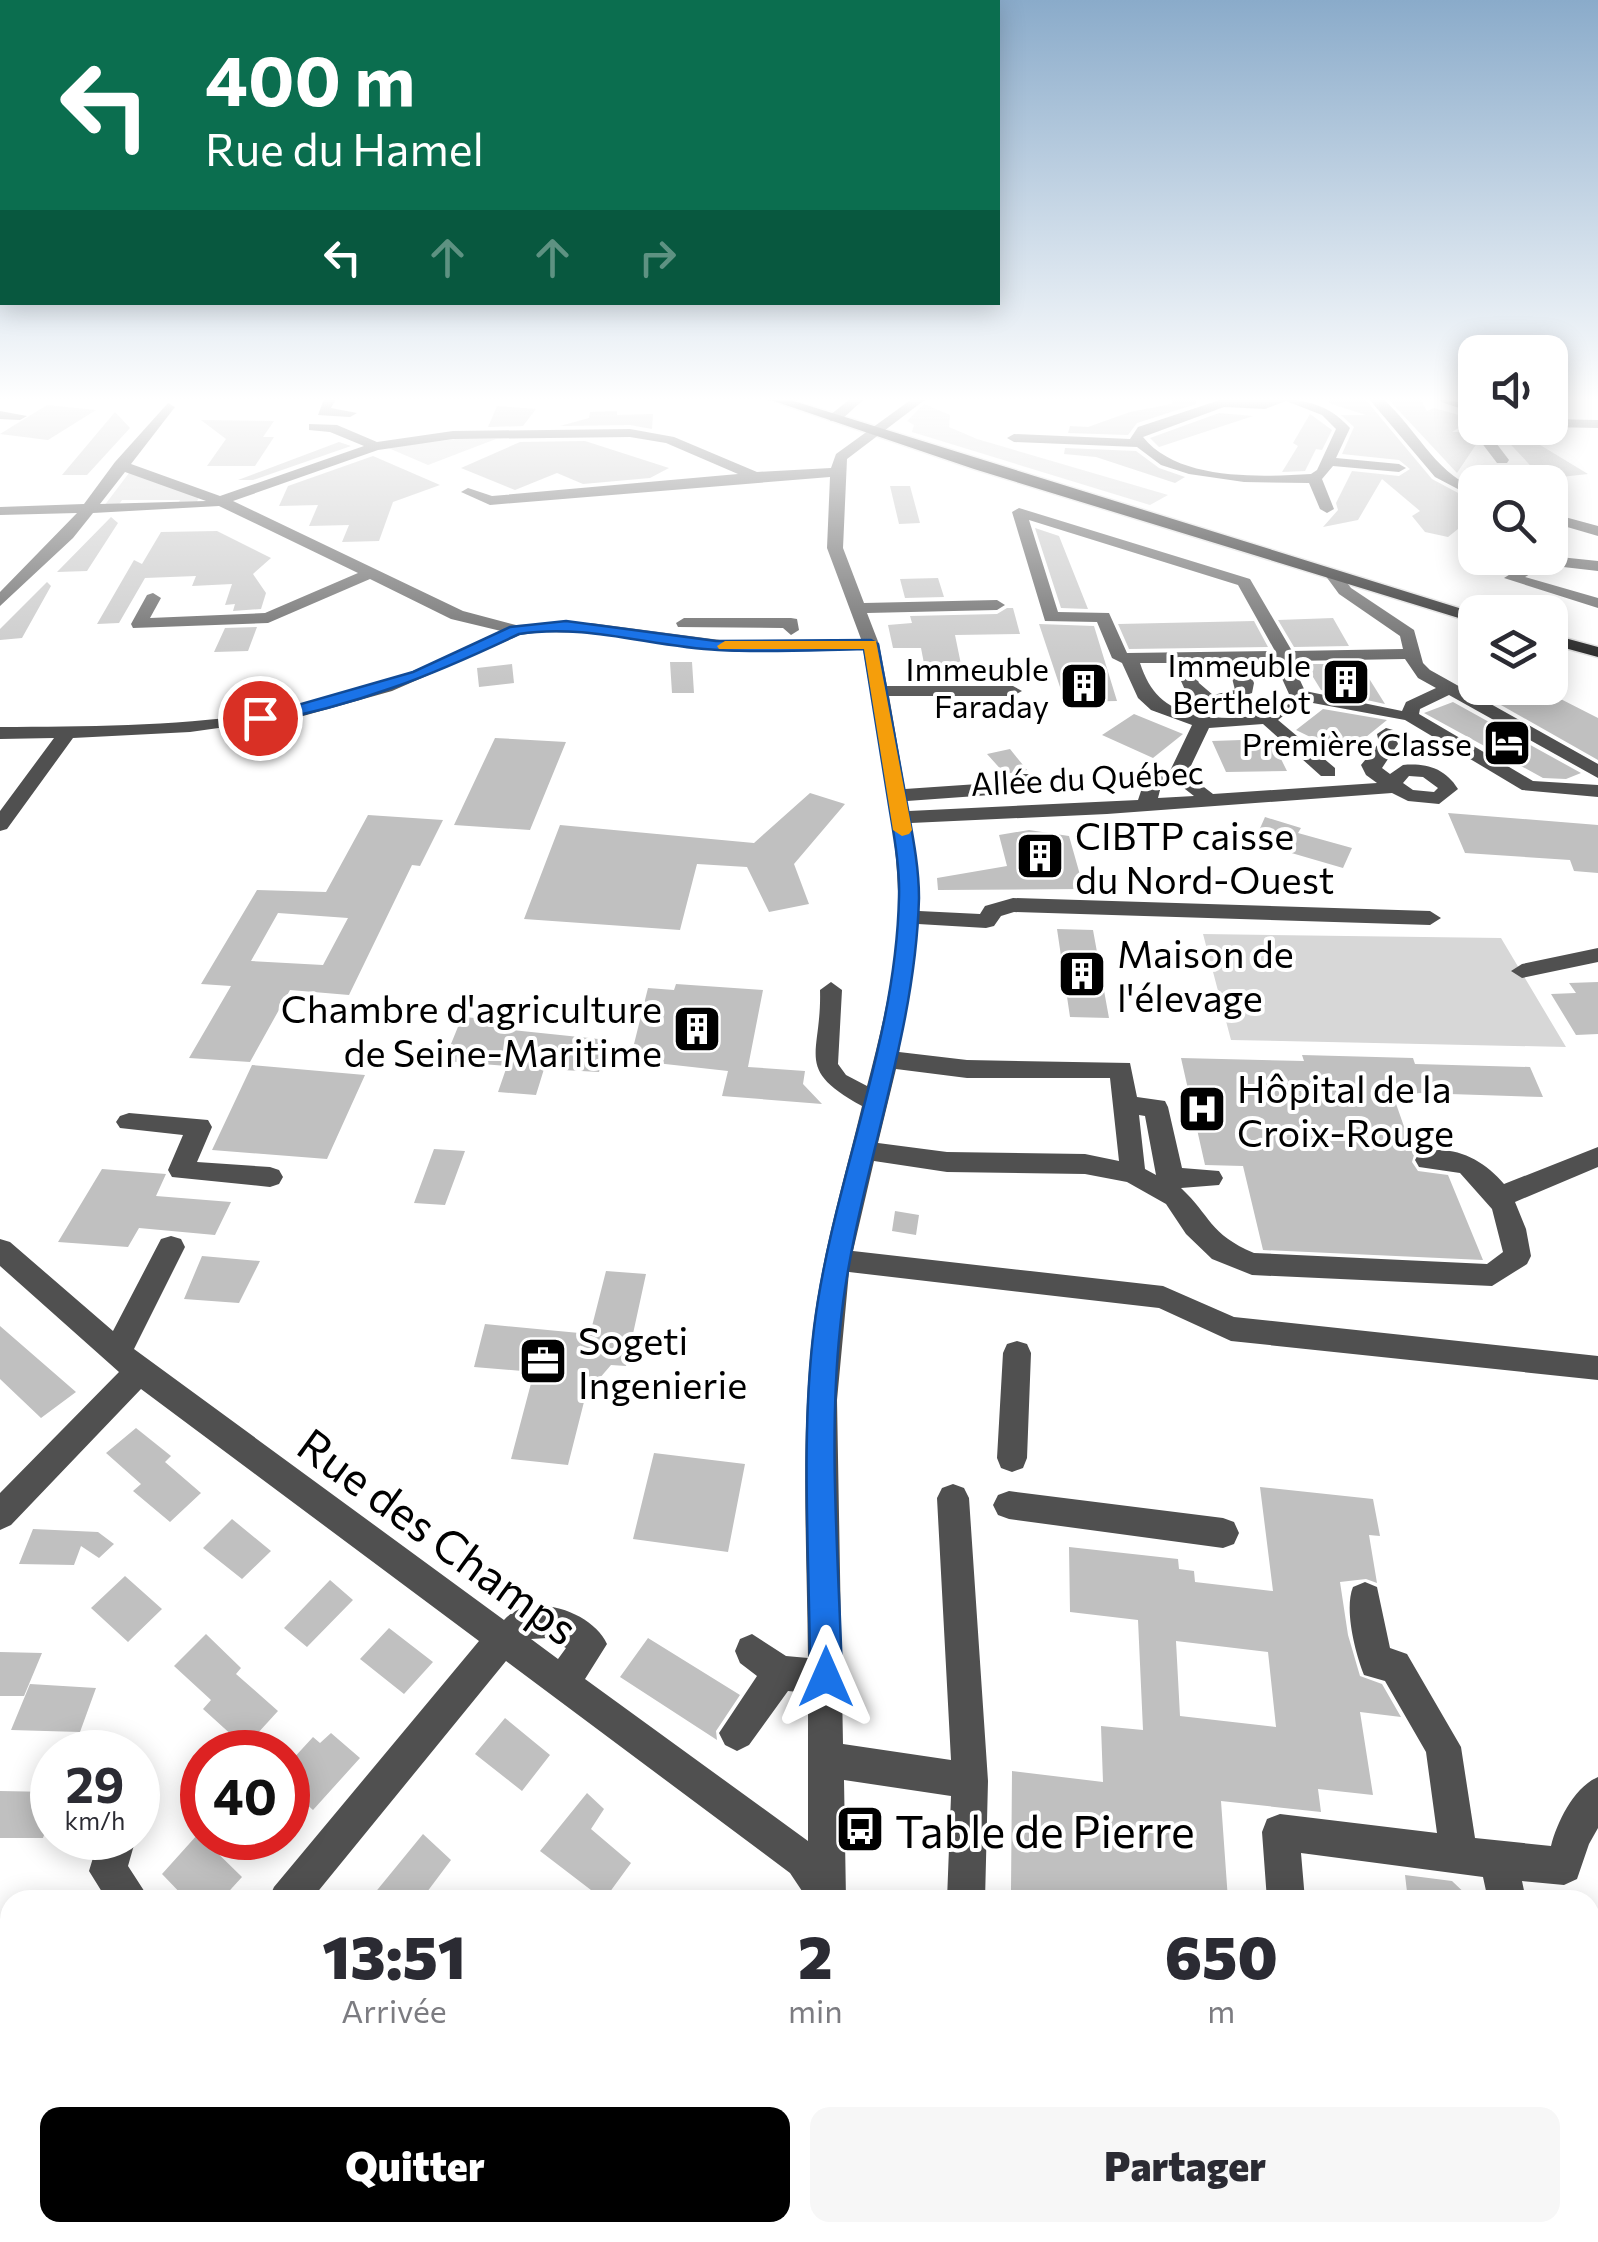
<!DOCTYPE html>
<html lang="fr">
<meta charset="utf-8">
<style>
:root{--surface:#fff;--page:#f7f7f7;--text:#2b2b33;--muted:#7c7c81;--accent:#000}
body{margin:0;font-family:Commissioner,sans-serif;background:var(--page);color:var(--text);height:100vh;display:flex;flex-direction:column;font-size:38px;white-space:nowrap}
*{box-sizing:border-box;margin:0}
p{font-size:32px;color:var(--muted)}
.icon{flex:none;width:55px;height:55px;fill:none;stroke:currentColor;stroke-width:2;stroke-linecap:round;stroke-linejoin:round}
.map{position:relative;flex:1;overflow:hidden}
.details{position:absolute;left:0px;top:1890px;width:1600px;height:352px;display:flex;flex-direction:column;background:var(--surface);border-radius:30px 30px 0 0;box-shadow:0 5px 25px #0003}
.details>*{flex:none}
.guide{position:absolute;left:0px;top:0px;width:1000px;height:305px;box-shadow:0 5px 25px #0003;background:#0b6e4f;color:#fff;overflow:hidden}
.tools{position:absolute;left:1458px;top:335px;display:grid;gap:20px}
.tools a{display:grid;place-items:center;width:110px;height:110px;border-radius:20px;background:var(--surface);box-shadow:0 5px 25px #0003;font-size:50px}
.speed{position:absolute;left:30px;top:1730px;display:flex;gap:20px;font-size:50px;font-weight:700;text-align:center}
.speed>*{display:grid;place-content:center;width:130px;height:130px;border-radius:50%;background:var(--surface);box-shadow:0 5px 25px #0003;line-height:1}
.speed small{font-size:25px;font-weight:400}
.speed .limit{border:15px solid #d22;background:#fff;color:#111}
.pin{position:absolute;display:grid;place-items:center;width:85px;height:85px;color:#fff;margin:-42px;border:5px solid #fff;border-radius:50%;box-shadow:0 2px 10px #0007}
.me{position:absolute;width:110px;margin:-55px;rotate:0deg;stroke-linejoin:round;filter:drop-shadow(0 0 8px #0008)}
.turn{display:flex;align-items:center;gap:35px;height:210px;padding:0 40px;font-size:45px}
.turn .icon{width:130px;height:130px;stroke-width:2.5}
.turn b{display:block;font-size:70px;line-height:85px}
.lanes{display:flex;align-items:center;height:95px;padding:0 40px;background:#0003;justify-content:center;gap:50px;direction:ltr}
.lanes .off{opacity:.35}
.eta{display:flex;justify-content:space-evenly;align-items:center;height:170px;text-align:center}
.eta b{font-size:60px;font-weight:800;line-height:70px}
.button{display:flex;gap:20px;margin-top:auto;padding:20px 40px}
.button a{flex:1;height:115px;border-radius:20px;background:var(--accent);color:#fff;font-size:40px;font-weight:800;line-height:115px;text-align:center}
.button a+a{background:var(--page);color:var(--text)}
.map>svg:first-child{display:block}
.green{fill:#d7d7d7}
.building{fill:#c0c0c0;fill-rule:evenodd}
.lines{fill:none;stroke-linecap:round;stroke-linejoin:round}
.major-casing{stroke:#dbdbdb;stroke-width:3}
.minor{fill:#505050;fill-rule:evenodd}
.major{fill:#000;fill-rule:evenodd}
.route{fill:#1a73e8;stroke:#114b97;stroke-width:2.5}
.slow{fill:#f59e0b}
.labels{text-anchor:middle;dominant-baseline:central;stroke-width:8;stroke-linejoin:round;paint-order:stroke}
.far-poi-label{font-size:32px;fill:#000;stroke:#fff;text-anchor:end}
.far-street-label{font-size:32px;fill:#000;stroke:#fff}
.poi-label{font-size:38px;fill:#000;stroke:#fff;text-anchor:start}
.near-street-label{font-size:45px;fill:#000;stroke:#fff}
.near-poi-label{font-size:45px;fill:#000;stroke:#fff;text-anchor:start}
</style>
<div class="map">
<svg width="1598" height="2242" viewBox="0 0 1598 2242">
<rect width="100%" height="100%" fill="#fff"/>
<path class="green" d="M924 404 950 415 949 427 977 439 1168 495 1150 505 912 432 914 425 907 421Z
M457 439H496L428 465 386 447Z
M129 473 199 497 196 504H178L180 500H122L118 506H104Z
M1203 934 1501 938 1566 1047 1231 1040Z"/>
<path class="building" d="M1196 399V404L1137 423 1128 435 1068 433 1070 426 1088 427 1130 412 1172 404V400Z
M1329 399H1365L1432 479 1475 502V524L1463 525 1448 537 1425 532 1412 516 1420 511 1382 479 1358 520 1323 527 1338 510 1336 503 1352 471 1399 476 1410 469 1399 460 1342 454 1354 427 1341 415H1366L1329 403Z
M1388 399H1420L1427 411 1434 408 1473 419 1452 432H1472L1477 443 1457 473Z
M47 405 96 410 48 440 0 434Z
M497 406 536 409 523 426 488 427Z
M617 411V415L653 414 652 429 630 425 560 426 589 418 590 412Z
M115 412 130 428 87 475H62Z
M1219 413 1253 416 1159 447 1150 438Z
M1310 414 1332 430 1322 450 1316 449 1305 471 1282 472 1298 446 1293 443Z
M201 420 274 421 263 437H274L255 466H207L226 439Z
M1502 428H1512L1588 474 1543 479 1499 432Z
M585 441 669 468 650 478 583 484 557 473 515 490 461 468 520 442Z
M339 442 351 446 253 480H238Z
M1065 448 1136 451 1159 468 1185 477 1175 483 1096 457 1064 454Z
M373 456 440 485 393 502 379 541 342 542 349 525 309 526 318 505 279 506 288 486Z
M890 486H910L920 523 899 524Z
M111 517 118 523 87 571 57 572Z
M1035 528 1059 536 1088 609 1061 608Z
M217 531 271 558 253 574 266 593 261 609 233 611 235 604 225 605 232 584 192 586 196 576 145 578 119 623 97 624 134 560 142 564 161 532Z
M938 578 944 597 905 598 900 579Z
M47 582 51 586 22 638 0 640V629Z
M1007 608H1013L1020 634 955 635 964 679H927L921 648H893L888 625 912 623 910 616 997 614Z
M1333 618 1349 646 1294 647 1278 620Z
M1254 621 1268 647 1129 649 1118 624Z
M1039 624 1094 626 1117 701 1065 702Z
M257 627 248 651 214 652 225 628Z
M670 662H692L694 693H672Z
M512 664 514 683 479 687 477 668Z
M1305 664H1360L1385 704 1321 690Z
M1490 688H1539L1598 718V760L1478 692Z
M1453 702 1581 773 1566 779 1543 778 1424 713Z
M1323 709 1387 720 1345 754 1296 730Z
M1134 714 1183 734 1153 758 1102 735Z
M495 738 566 742 530 830 454 825Z
M1271 739 1287 771 1226 772 1212 741Z
M1010 749 1027 770 1005 774 987 754Z
M810 793 845 804 794 864 809 904 769 912 747 867 697 864 680 930 524 919 560 825 754 843Z
M1448 813 1598 825V873L1574 871 1570 860 1465 853Z
M368 815 443 820 420 866 412 865 349 995 290 990 250 1062 189 1058 231 986 201 984 257 890 326 892ZM278 913 348 918 323 965 251 961Z
M1265 817 1301 828 1298 833 1352 848 1343 868 1254 842Z
M1029 830 1069 836 1084 889 938 890 937 878 1007 866 999 835Z
M1057 929 1093 930 1109 1018 1070 1017Z
M1598 982V1034L1576 1035 1551 994 1576 993 1569 983Z
M676 984 763 990 748 1067 805 1071 803 1084 822 1104 722 1096 728 1071 656 1063 658 1054 632 1052 648 988 674 990Z
M462 1017 515 1021 512 1030 608 1040 599 1072 544 1069 536 1095 498 1092 507 1066 444 1061Z
M1302 1055 1413 1058 1415 1064 1530 1067 1543 1097 1419 1093 1394 1098 1414 1155 1412 1162 1418 1171 1448 1175 1483 1260 1263 1250 1243 1166 1205 1165 1181 1058 1304 1061Z
M252 1065 365 1075 327 1159 212 1150Z
M434 1149 465 1151 445 1205 414 1203Z
M102 1169 166 1174 156 1196 231 1202 215 1235 139 1228 128 1247 58 1242Z
M895 1211 919 1215 916 1235 892 1231Z
M202 1256 260 1261 239 1303 184 1299Z
M606 1271 646 1274 626 1366 611 1365 586 1394 568 1465 511 1459 534 1372 474 1367 485 1324 590 1334Z
M0 1326 76 1392 41 1418 0 1379Z
M136 1428 171 1456 165 1462 201 1493 170 1522 133 1491 141 1484 106 1453Z
M654 1453 745 1464 728 1552 633 1539Z
M1260 1487 1373 1499 1380 1536 1369 1535 1377 1583 1366 1579 1340 1582 1348 1635 1360 1676 1382 1684 1401 1717 1360 1712 1373 1795 1318 1789 1321 1812 1221 1801 1228 1900H1085L1011 1890 1012 1771 1103 1782 1101 1726 1143 1730 1138 1620 1070 1612 1069 1547 1178 1559 1179 1569 1194 1571 1195 1582 1273 1591ZM1176 1641 1268 1652 1276 1727 1180 1716Z
M232 1519 271 1551 242 1579 203 1548Z
M33 1529 98 1532 114 1544 99 1558 81 1546 74 1565 19 1564Z
M125 1576 162 1609 128 1642 91 1608Z
M330 1580 353 1600 307 1647 284 1628Z
M389 1628 433 1662 404 1694 360 1659Z
M206 1634 241 1668 236 1674 278 1711 245 1747 203 1709 211 1700 174 1666Z
M648 1638 740 1695 716 1731 717 1740 620 1677Z
M0 1652 42 1653 24 1696H0Z
M30 1684 96 1688 80 1732 11 1730Z
M505 1718 550 1755 522 1791 475 1754Z
M331 1733 360 1758 313 1810 288 1788V1781L299 1767 291 1761 313 1737 320 1743Z
M0 1791 52 1792V1811L43 1838H0Z
M587 1793 604 1809 591 1829 631 1863 604 1900 540 1851Z
M198 1834 242 1877 221 1900H187L162 1874Z
M423 1834 451 1860 421 1900H369Z
M1405 1875 1452 1881 1472 1900H1408Z"/>
<g class="lines">
<g class="major-casing">
<path id="major" d="M768 399H787L1475 613V623L974 469Z
M1550 634 1598 647V657L1550 644Z"/>
</g>
<path class="minor" d="M324 399H336L331 408 357 413 350 417 318 415Z
M850 399H864L840 421H830V415Z
M912 399H926L847 459 843 548 864 603 997 600 1005 605 997 610 867 613 879 644 887 686H1013L1022 691 1013 696H889L905 789 1020 781 1021 774H1035L1043 786 1033 792 907 801 909 811 1138 800 1145 779 1170 771 1192 725 1151 710 1138 698 1122 663 1112 658 1097 622 1045 621 1012 512 1019 508 1250 579 1292 651 1403 649 1400 636 1339 594 1325 575 1339 572 1351 588 1414 630 1423 663 1430 670 1598 764V778L1449 695 1420 709 1419 714 1533 781 1598 785V797L1522 790 1405 720 1302 701 1278 720 1335 768V776H1321L1263 724 1209 728 1187 774 1213 794 1377 783 1366 775 1361 765 1379 743 1377 734 1386 728 1393 730 1398 744 1382 768 1390 774 1403 765C1426 763 1445 768 1458 789L1439 804 1408 801 1392 793 1107 814 911 823 919 911 980 914 985 906 1013 898 1430 911 1441 918 1430 925 1014 912 1001 916 994 926 986 928 918 924 899 1052 967 1060 1130 1063 1137 1097 1165 1101 1168 1107 1182 1168 1219 1171 1223 1178 1219 1185 1181 1188C1211 1216 1209 1234 1254 1253L1487 1264 1503 1252 1492 1209 1460 1173 1419 1167 1415 1160 1419 1153C1452 1143 1483 1159 1504 1184L1598 1147V1167L1515 1202 1526 1229 1531 1256 1527 1264 1492 1286 1252 1275 1212 1259 1186 1234 1166 1204 1127 1182 1085 1174 947 1172 874 1161 853 1251 1163 1286 1234 1317 1598 1356V1380L1231 1341 1159 1308 849 1272 837 1400 843 1744 951 1760 937 1498 942 1488 953 1484 964 1488 969 1498 988 1781 985 1900H947L951 1796 844 1780 846 1900H808L790 1873 506 1661 311 1900H268L274 1887 479 1641 141 1389 11 1525 0 1530V1493L119 1372 0 1266V1239L10 1242 113 1331 161 1239 171 1236 181 1239 185 1247 134 1349 504 1620C530 1590 593 1612 607 1644L585 1679 808 1841V1693L788 1691 749 1745 737 1751 725 1745 719 1733 757 1676 740 1663 735 1651 740 1639 752 1634 786 1656 808 1658C807 1549 800 1438 813 1329 822 1253 844 1180 862 1106 793 1068 822 1056 820 990L831 982 842 990 838 1064 846 1075 867 1086C883 1024 900 955 898 891 895 810 876 729 863 649L735 652 591 633 541 632 520 635 392 691 303 716 190 732 73 738 7 829 0 831V811L54 738 0 739V727C107 726 217 727 322 701 384 686 443 659 501 631L451 619 370 579 268 623 133 628 131 624 147 595 153 593 161 598 150 618 265 613 358 573 219 506 93 513 73 538 0 606V592L77 513 0 515V507L84 504 115 462 168 403 175 407 131 464 220 496 364 446 330 432 309 430V424L337 425 377 442 453 431 630 429 674 437 757 472 831 468 836 454ZM630 437 666 443 738 474 492 496 468 488 461 492 490 505 830 477 827 548 861 639 735 642 591 623 516 625 463 611 233 501 378 450 453 439ZM125 472 206 501 100 504ZM1029 520 1238 585 1275 651 1127 653 1109 613 1058 612ZM1405 659 1418 678 1436 688 1406 702 1402 711 1305 691 1291 661ZM1274 661 1289 694C1269 717 1241 720 1213 717L1216 705 1252 693 1254 683 1245 662ZM1190 662H1228L1235 690 1213 695 1199 683ZM1140 663H1173L1185 690 1201 703 1196 715C1164 707 1150 693 1140 663ZM1409 776 1423 777 1438 788 1434 792 1413 790 1403 783ZM1176 782 1194 796 1158 798 1161 786ZM896 1069 967 1078H1110L1119 1161 1085 1154 947 1152 878 1143ZM1139 1115 1145 1116 1156 1175 1145 1169ZM548 1638 566 1648 558 1659 531 1639Z
M1223 399C1269 401 1316 389 1350 428L1336 458 1399 464 1406 468 1399 472 1333 466 1322 479 1334 509 1327 513 1320 509 1309 483 1244 482 1189 474 1161 465 1137 447 1014 442 1007 438 1014 434 1130 439 1138 427ZM1286 401 1322 415 1336 429 1317 470 1311 474C1260 477 1178 481 1143 437L1224 407 1265 409Z
M1369 399H1383C1417 429 1432 469 1475 489V498L1435 477Z
M1440 399 1475 405V413L1441 402Z
M0 411 27 416 20 420 0 419Z
M1550 419 1598 420V428L1550 427Z
M1483 428H1498L1490 435 1509 460 1507 463H1497L1475 434Z
M1550 513 1598 526V536L1550 522Z
M1475 535V554L1462 544Z
M1550 556 1598 561V571L1546 565 1525 577 1598 598V608L1504 578 1536 558Z
M684 618H791L797 619 799 630 791 635 783 628 678 627 676 623Z
M1598 948V962L1522 978 1511 971 1522 964Z
M129 1113 208 1120 212 1127 197 1162 270 1167 279 1170 283 1177 279 1184 270 1187 172 1177 168 1170 183 1135 120 1128 116 1122 120 1116Z
M1017 1341 1027 1344 1031 1353 1027 1458 1023 1468 1012 1472 1001 1468 997 1458 1003 1353 1007 1344Z
M1009 1491 1223 1518 1234 1522 1239 1533 1234 1544 1223 1548 1009 1519 998 1515 993 1505 998 1495Z
M1365 1582 1377 1587 1390 1648 1407 1654 1461 1747 1475 1838 1551 1846C1557 1822 1574 1787 1598 1777V1828L1589 1844 1577 1879 1564 1885 1522 1881 1526 1900H1488L1483 1877 1301 1853 1305 1900H1267L1262 1832 1267 1819 1280 1814 1437 1833 1426 1752 1385 1681 1364 1675C1355 1652 1344 1609 1353 1587Z
M99 1838H136L128 1866 150 1900H107L89 1871Z
M1590 2152H1598V2194H1590Z
M837 2232H881L882 2242H838Z
M1239 2232H1314L1310 2242H1235Z
M1360 2232H1404L1407 2242H1363Z"/>
<use href="#major" class="major"/>
</g>
<linearGradient id="sky" x2="0" y2="1"><stop stop-color="#8aabca"/><stop offset="0.56" stop-color="#fff"/><stop offset="1" stop-color="#fff" stop-opacity="0"/></linearGradient>
<rect width="1598" height="713" fill="url(#sky)"/>
<path class="route" d="M566 621 716 641 871 640 878 644C887 694 896 744 905 793 911 828 919 863 919 898 915 1046 854 1184 840 1329 828 1443 839 1562 842 1677L837 1688 826 1693 815 1688 810 1677C810 1563 800 1441 814 1328 832 1183 896 1044 899 897 900 864 893 831 888 799 880 749 872 699 864 649 815 650 766 653 718 650 652 647 586 623 519 634 433 675 356 706 260 723L252 718 413 672 510 627Z"/>
<path class="slow" d="M725 641H876L912 830 909 834 902 836 893 830 864 649H719L717 646Z"/>
<defs>
<g id="building-square" transform="scale(2.5)"><rect x="-9" y="-9" width="18" height="18" rx="4" fill="#000" stroke="#fff"/><path d="M-4-6H4V6H1V3H-1V6H-4ZM-2.5-4.3h1.7v1.8h-1.7ZM.8-4.3h1.7v1.8H.8ZM-2.5-1h1.7V.8h-1.7ZM.8-1h1.7V.8H.8Z" fill="#fff"/></g>
<g id="hotel-square" transform="scale(2.5)"><rect x="-9" y="-9" width="18" height="18" rx="4" fill="#000" stroke="#fff"/><path d="M-6-4.5h1.5V1H6V5H4.5V3h-9V5H-6ZM-4 0a1.8 1.8 0 1 1 3.6 0ZM.5 0V-2.5h3Q6-2.5 6 0Z" fill="#fff"/></g>
<g id="hospital-square" transform="scale(2.5)"><rect x="-9" y="-9" width="18" height="18" rx="4" fill="#000" stroke="#fff"/><path d="M-5-5h3v3.5h4V-5h3V5h-3V1.5h-4V5h-3Z" fill="#fff"/></g>
<g id="office-square" transform="scale(2.5)"><rect x="-9" y="-9" width="18" height="18" rx="4" fill="#000" stroke="#fff"/><path d="M-6-3h4V-5.5h4V-3h4V5H-6ZM-1-4.5V-3h2v-1.5ZM-6 0V1H6V0Z" fill="#fff"/></g>
<g id="bus-square" transform="scale(2.5)"><rect x="-9" y="-9" width="18" height="18" rx="4" fill="#000" stroke="#fff"/><path d="M-5-6H5V4H4V6H2V4H-2V6H-4V4H-5ZM-3.5-4V0h7V-4ZM-3.5 1.2v1.5H-2V1.2ZM2 1.2v1.5H3.5V1.2Z" fill="#fff"/></g>
</defs>
<g fill-rule="evenodd">
<use href="#building-square" x="1346" y="682"/>
<use href="#building-square" x="1084" y="686"/>
<use href="#hotel-square" x="1507" y="743"/>
<use href="#building-square" x="1040" y="856"/>
<use href="#building-square" x="1082" y="974"/>
<use href="#building-square" x="697" y="1029"/>
<use href="#hospital-square" x="1202" y="1109"/>
<use href="#office-square" x="543" y="1361"/>
<use href="#bus-square" x="860" y="1829"/>
</g>
<g class="labels">
<g class="far-poi-label">
<text x="1311" y="664">Immeuble<tspan x="1311" dy="37">Berthelot</tspan></text>
<text x="1049" y="668">Immeuble<tspan x="1049" dy="37">Faraday</tspan></text>
<text x="1472" y="743">Première Classe</text>
</g>
<g class="far-street-label">
<text transform="translate(1087 777) rotate(-3)">Allée du Québec</text>
</g>
<g class="poi-label">
<text x="1075" y="834">CIBTP caisse<tspan x="1075" dy="44">du Nord-Ouest</tspan></text>
<text x="1117" y="952">Maison de<tspan x="1117" dy="44">l'élevage</tspan></text>
<text x="662" y="1007" text-anchor="end">Chambre d'agriculture<tspan x="662" dy="44">de Seine-Maritime</tspan></text>
<text x="1237" y="1087">Hôpital de la<tspan x="1237" dy="44">Croix-Rouge</tspan></text>
<text x="578" y="1339">Sogeti<tspan x="578" dy="44">Ingenierie</tspan></text>
</g>
<g class="near-street-label">
<text transform="translate(439 1535) rotate(36)">Rue des Champs</text>
</g>
<g class="near-poi-label">
<text x="895" y="1829">Table de Pierre</text>
</g>
</g>
</svg>
<div class="tools">
<a><svg class="icon" aria-label="sound" viewBox="0 0 24 24"><path d="M4 9h4l5-4v14l-5-4H4zM17 9q2 3 0 6"/></svg></a>
<a><svg class="icon" aria-label="search" viewBox="0 0 24 24"><circle cx="10" cy="10" r="6"/><path d="M15 15l6 6"/></svg></a>
<a><svg class="icon" aria-label="layers" viewBox="0 0 24 24"><path d="M12 4l9 5-9 5-9-5zM3 14l9 5 9-5"/></svg></a>
</div>
<div class="speed"><div>29<small>km/h</small></div><div class="limit">40</div></div>
<div class="pin" style="left:260px;top:718px;background:#d93025"><svg class="icon" aria-label="arrive" viewBox="0 0 24 24"><path d="M6 21V4h12l-3 4 3 4H6"/></svg></div>
<svg class="me" style="left:826px;top:1677px" viewBox="-20 -20 40 40"><path d="M0-17L14 15 0 8-14 15z" fill="#1a73e8" stroke="#fff" stroke-width="4"/></svg>
<div class="guide">
<div class="turn"><svg class="icon" aria-label="left" viewBox="0 0 24 24"><path d="M17 20v-9H6M10 6l-5 5 5 5"/></svg><div><b>400 m</b>Rue du Hamel</div></div>
<div class="lanes"><svg class="icon" aria-label="left" viewBox="0 0 24 24"><path d="M17 20v-9H6M10 6l-5 5 5 5"/></svg><svg class="icon off" aria-label="ahead" viewBox="0 0 24 24"><path d="M12 20V5M6 11l6-6 6 6"/></svg><svg class="icon off" aria-label="ahead" viewBox="0 0 24 24"><path d="M12 20V5M6 11l6-6 6 6"/></svg><svg class="icon off" aria-label="right" viewBox="0 0 24 24"><path d="M7 20v-9h11M14 6l5 5-5 5"/></svg></div>
</div>
<section class="details">
<div class="eta">
<div><b>13:51</b><p>Arrivée</p></div>
<div><b>2</b><p>min</p></div>
<div><b>650</b><p>m</p></div>
</div>
<div class="button"><a>Quitter</a><a>Partager</a></div>
</section>
</div>
